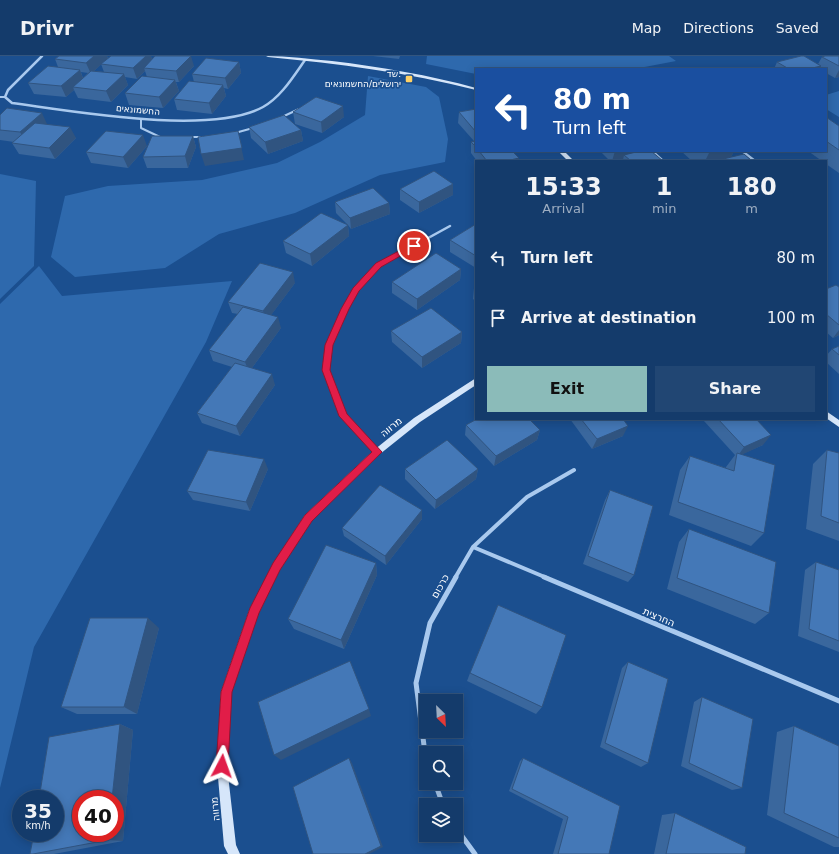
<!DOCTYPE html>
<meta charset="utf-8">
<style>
:root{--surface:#143b6b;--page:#214673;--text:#f1f3f6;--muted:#9dadc1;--line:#33557e;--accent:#8bbbb9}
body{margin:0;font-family:"DejaVu Sans",Heebo,sans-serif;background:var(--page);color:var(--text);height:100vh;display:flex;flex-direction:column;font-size:15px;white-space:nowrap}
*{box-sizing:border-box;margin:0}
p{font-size:13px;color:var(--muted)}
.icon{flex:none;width:22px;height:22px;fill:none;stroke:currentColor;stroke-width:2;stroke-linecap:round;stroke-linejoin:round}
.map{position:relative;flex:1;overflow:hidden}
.side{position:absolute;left:475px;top:104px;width:352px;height:260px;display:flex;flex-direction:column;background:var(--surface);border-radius:0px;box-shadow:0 2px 10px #0003,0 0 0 1px var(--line)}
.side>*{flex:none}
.hud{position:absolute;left:475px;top:12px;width:352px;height:84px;border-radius:0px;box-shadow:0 2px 10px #0003,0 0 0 1px var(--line);background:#1a4fa0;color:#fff;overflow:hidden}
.needle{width:26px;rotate:156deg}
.fabs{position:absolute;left:419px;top:638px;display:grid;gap:8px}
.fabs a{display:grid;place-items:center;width:44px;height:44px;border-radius:0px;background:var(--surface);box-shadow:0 2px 10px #0003,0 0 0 1px var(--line);font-size:20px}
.speed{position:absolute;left:12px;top:734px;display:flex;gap:8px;font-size:20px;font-weight:700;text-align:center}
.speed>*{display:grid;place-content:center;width:52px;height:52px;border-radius:50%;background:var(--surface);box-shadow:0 2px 10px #0003,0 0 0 1px var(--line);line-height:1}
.speed small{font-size:10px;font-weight:400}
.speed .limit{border:6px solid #d22;background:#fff;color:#111}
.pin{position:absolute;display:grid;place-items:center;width:34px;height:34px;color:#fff;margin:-17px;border:2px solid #fff;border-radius:50%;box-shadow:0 1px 4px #0007}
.me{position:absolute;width:44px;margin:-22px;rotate:4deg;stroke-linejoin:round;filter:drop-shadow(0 0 3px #0008)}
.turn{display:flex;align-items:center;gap:14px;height:84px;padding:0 12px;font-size:18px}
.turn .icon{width:52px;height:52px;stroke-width:2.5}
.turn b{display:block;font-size:28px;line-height:34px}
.eta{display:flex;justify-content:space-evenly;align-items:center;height:68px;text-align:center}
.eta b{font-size:24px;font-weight:700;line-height:28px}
.cta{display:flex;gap:8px;margin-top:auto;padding:8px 12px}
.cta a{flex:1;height:46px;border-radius:0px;background:var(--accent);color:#111;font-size:16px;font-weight:700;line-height:46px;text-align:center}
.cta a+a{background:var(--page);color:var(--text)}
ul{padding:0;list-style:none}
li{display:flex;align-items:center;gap:12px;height:60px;padding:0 12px}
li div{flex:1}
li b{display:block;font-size:15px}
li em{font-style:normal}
header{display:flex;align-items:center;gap:24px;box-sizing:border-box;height:56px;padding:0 20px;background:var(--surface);border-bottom:1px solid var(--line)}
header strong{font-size:19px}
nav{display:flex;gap:22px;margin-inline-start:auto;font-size:14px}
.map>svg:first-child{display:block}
.green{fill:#2e69ad}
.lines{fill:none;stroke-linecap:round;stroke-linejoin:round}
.lane-far2{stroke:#a9c9ee;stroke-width:2}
.lane-far1{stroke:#a9c9ee;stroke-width:2.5}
.lane{stroke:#a9c9ee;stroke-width:3}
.street-far2{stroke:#a9c9ee;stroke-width:2.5}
.street-far1{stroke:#a9c9ee;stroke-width:4}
.street{stroke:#a9c9ee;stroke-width:5}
.secondary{fill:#d6e6fa;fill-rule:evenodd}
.wall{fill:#3a679d;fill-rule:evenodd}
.shaded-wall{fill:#305480}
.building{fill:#4478b7;stroke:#305480}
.route{fill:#e11d48;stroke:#92132f}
.poi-dot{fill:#ffd166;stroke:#1b4f8f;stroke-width:1.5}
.labels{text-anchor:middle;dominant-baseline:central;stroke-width:3.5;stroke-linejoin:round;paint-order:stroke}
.far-poi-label{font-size:9px;fill:#fff;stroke:#1b4f8f;text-anchor:end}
.far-street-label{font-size:9px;fill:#fff;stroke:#1b4f8f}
.street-label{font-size:10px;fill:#fff;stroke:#1b4f8f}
</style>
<header>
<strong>Drivr</strong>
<nav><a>Map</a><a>Directions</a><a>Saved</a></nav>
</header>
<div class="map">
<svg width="839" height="798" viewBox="0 0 839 798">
<rect width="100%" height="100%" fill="#1b4f8f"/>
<path class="green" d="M427 0H669L676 5 634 13H476V18L426 8Z
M368 20 426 31 439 41 448 83 445 106 380 119 295 157 219 178 165 212 75 221 51 201 65 140 108 130 202 124 277 107 320 86 365 59Z
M839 35V61L826 53V39Z
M0 118 36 125 34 210 0 243Z
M39 210 62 240 232 225 206 286 34 591 0 732V248Z"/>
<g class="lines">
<path class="lane-far2" d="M0 41H5
M282 61 299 53
M141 63V72L160 81
M235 77 253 72
M189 81H202"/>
<path class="lane-far1" d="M327 305 329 289 345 253 356 234 379 209 450 170"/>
<path class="lane" d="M327 304 326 314 343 360 376 395"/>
<path class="street-far2" d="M42 0 8 34 5 41 12 47C72 55 210 80 263 51 281 41 293 21 305 4
M652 95 663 105
M742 95 755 105"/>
<path class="street-far1" d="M473 491 547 522
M455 522 473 491 527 441 574 414"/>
<path class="street" d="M544 521 839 645
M426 705 416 627 430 567 456 521
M435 727 443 749
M456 772 475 798"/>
<path class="secondary" d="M266 0C288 0 310 3 332 5 381 11 429 19 476 32V34C406 16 340 8 268 1Z
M558 95H564L574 105H568Z
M476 322V329L420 366 380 398 311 465 280 513 258 557 231 636 227 710 236 789 240 798H228L224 790 217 710 221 636 249 555 274 507 305 459 374 394 414 362Z
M826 355 839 364V371L826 362Z"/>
</g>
<path class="wall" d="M59 0H107L108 2 94 15 104 16 101 8 111 0H151L152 4 194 10 179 26H176L179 35 163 52 129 49 125 37 147 21 145 15 137 23 125 21 128 29 111 46 78 42 74 34 66 41 34 38 28 27 58 11 55 3ZM81 16 88 17 83 22Z
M373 0H400L399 3Z
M839 0V21L835 22 826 17V13H774L777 6 818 8 822 1Z
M239 6 241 17 228 33 224 32 226 40 212 58 177 54 174 43 194 26 192 18Z
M476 53V95H512L518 105H477L471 97V86L474 85 458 67 459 56Z
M293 56 344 61 322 77 295 68Z
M0 59 47 68 76 82 55 103 19 98 12 87 14 86 0 84Z
M826 61 839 70V117L826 108V105H822L808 95H826Z
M249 71 301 74 303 85 268 98 251 82Z
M193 80 196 91 188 112H147L143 101Z
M147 90 128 112 91 107 86 96Z
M600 95H636L635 96 663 105H623V104L618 105H610Z
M681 95H734L731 101 752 105H692Z
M453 128V139L419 157 400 144V133Z
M335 146 389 147 390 158 351 173 348 169 349 180 312 210 286 197 283 185 347 168 336 157Z
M476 168V212L450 196V184Z
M461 213 460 224 417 254 392 237V226Z
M295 227 271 259 281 272 252 312 275 329 240 380 202 367 197 357 232 311 213 305 209 294 238 258 232 257 228 246Z
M476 231V245L473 243 474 232Z
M839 231V279L833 282 826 276V233Z
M391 275 462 276 461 287 422 312 392 286Z
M839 290V318L826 306V300L832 293Z
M570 363H623V380L592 393Z
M705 363H756L763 389 742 398 764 477 751 490 669 459 680 414 690 400 726 412V411L735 399 704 365Z
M466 369 540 374 537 384 494 410 465 379Z
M827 394 839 397V485L806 473 813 408Z
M268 413 250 455 193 444 187 435Z
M405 413H478L476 423 435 453 405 423Z
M610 434 634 519 628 526 583 508 605 444Z
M422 454V463L386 509 344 480 342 472Z
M689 473 769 557 755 568 667 533 679 486Z
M816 506 839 514V596L798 580 805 514Z
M376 507 377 519 344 593 294 573 288 563Z
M159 572 137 658H77L61 651Z
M628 606 648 707 641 711 600 691 622 612Z
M470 617 542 651 536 658 467 625Z
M702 641 742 732 732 734 681 710 694 646Z
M120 668 133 674 123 785 54 798H30Z
M794 670 839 690V791H834L767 759 777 676Z
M523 702 609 798H553L563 763 509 735 520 705Z
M675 757 745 798H654L662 759Z"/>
<path class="shaded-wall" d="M94 0H107L108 2 91 18 86 7Z
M146 0H151L153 7 144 12 145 15 137 23 133 12Z
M191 0 194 10 179 26 176 15Z
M239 6 241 17 228 33 225 22Z
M821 10 819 13H808Z
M80 14 84 25 73 31 74 34 66 41 61 30Z
M839 14V21L835 22Z
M124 18 128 29 111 46 106 35Z
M175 24 179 35 163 52 159 41Z
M223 29 226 40 212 58 209 47Z
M343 50 344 61 322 77 321 66Z
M42 57 47 68 26 87 20 76Z
M70 71 76 82 55 103 49 92Z
M301 74 303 85 268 98 265 86Z
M238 75 244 104 205 110 201 98Z
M143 79 147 90 128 112 123 101Z
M193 80 196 91 188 112 185 100Z
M615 95H636L634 101 624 99 623 104 618 105H612Z
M715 95H734L729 105 719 104V105H705L709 97Z
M519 102 518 105H506Z
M453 128V139L419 157V146Z
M389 147 390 158 351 173 350 162Z
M348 169 349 180 312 210 310 198Z
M461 213 460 224 417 254V243Z
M293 216 295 227 266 266 263 255Z
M278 261 281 272 249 316 245 306Z
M839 274V279L833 282Z
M462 276 461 287 422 312V301Z
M272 318 275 329 240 380 236 370Z
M628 370 623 380 592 393 597 383Z
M540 374 537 384 494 410 496 400Z
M771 379 763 389 737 401 744 391Z
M264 403 268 413 250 455 246 446Z
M478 413 476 423 435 453 436 444Z
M422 454V463L386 509 385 500Z
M376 507 377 519 344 593 341 584Z
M148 562 159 572 137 658 124 651Z
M369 653 371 660 281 704 274 699Z
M120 668 133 674 123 785 108 784V777H115V743H112Z
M349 702 352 707 383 791 369 798H365Z"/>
<path class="building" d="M59 0H94L86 7 55 3Z
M111 0H146L133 12 101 8Z
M155 0H191L176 15 144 12Z
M801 0H804L821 10 808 13H789L777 6Z
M825 0H839V10L822 1Z
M206 2 239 6 225 22 192 18Z
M48 10 80 14 61 30 28 27Z
M753 12 755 13H747Z
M91 15 124 18 106 35 73 31Z
M142 20 175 24 159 41 125 37Z
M189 25 223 29 209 47 174 43Z
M316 41 343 50 321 66 293 56Z
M7 52 42 57 20 76 0 74V59Z
M476 53V76L459 56Z
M284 59 301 74 265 86 249 71Z
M826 61 839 70V94L826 85Z
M35 67 70 71 49 92 12 87Z
M106 75 143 79 123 101 86 96Z
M238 75 242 92 201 98 198 81Z
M152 80H193L185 100 143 101Z
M476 85V91L471 86Z
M479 95H512L519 102 506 105H487Z
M640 95H651L663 105H631L624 99Z
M707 95H715L709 97Z
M744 98 752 105H720L719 104Z
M434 115 453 128 419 146 400 133Z
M373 132 389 147 350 162 335 146Z
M321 157 348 169 310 198 283 185Z
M476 168V200L450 184Z
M436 197 461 213 417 243 392 226Z
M260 207 293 216 263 255 228 246Z
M836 229 839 231V269L826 258V233Z
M243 251 278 261 245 306 209 294Z
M431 252 462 276 422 301 391 275Z
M839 290V299L832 293Z
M235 307 272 318 236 370 197 357Z
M477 363H529L540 374 496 400 466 369Z
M581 363H623L628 370 597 383Z
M718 363H756L771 379 744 391Z
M447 384 478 413 436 444 405 413Z
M208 394 264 403 246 446 187 435Z
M827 394 839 397V467L821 460Z
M737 397 775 409 764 477 678 446 690 400 734 415Z
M380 429 422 454 385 500 342 472Z
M610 434 653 450 634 519 588 500Z
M689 473 776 506 769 557 677 522Z
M326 489 376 507 341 584 288 563Z
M816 506 839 514V585L809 573Z
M498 549 566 579 542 651 470 617Z
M90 562H148L124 651H61Z
M350 605 369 653 274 699 258 646Z
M628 606 668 623 648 707 605 687Z
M702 641 753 663 742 732 689 707Z
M120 668 112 743H81V777H108V784L33 798H30L34 777H55V743H39L49 681Z
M794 670 839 690V782L784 757Z
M349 702 381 790 365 798H313L293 731Z
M523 702 620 750 609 798H558L568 761 512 733Z
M675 757 746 791 745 798H666Z"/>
<path class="route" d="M412 188H414L418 190 381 211 359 235 349 253 333 289 330 314 347 358 382 396 312 465 280 514 259 557 232 636 228 710 226 715 222 716 217 715 216 710 221 636 250 552 273 507 305 459 372 396 339 360 322 314 325 289 341 253 353 232 376 207Z"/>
<rect class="poi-dot" x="405" y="19" width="8" height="8" rx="2"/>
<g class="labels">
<g class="far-poi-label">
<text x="401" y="18">שד.<tspan x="401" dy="10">ירושלים/החשמונאים</tspan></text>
</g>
<g class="far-street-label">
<text transform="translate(138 54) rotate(5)">החשמונאים</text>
</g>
<g class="street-label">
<text transform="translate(391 371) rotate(-39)">מרווה</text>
<text transform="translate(440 530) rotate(-61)">כרכום</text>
<text transform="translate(659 561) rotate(23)">החרצית</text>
<text transform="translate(215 753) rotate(-96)">מרווה</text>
</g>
</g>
</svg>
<div class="fabs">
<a><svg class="needle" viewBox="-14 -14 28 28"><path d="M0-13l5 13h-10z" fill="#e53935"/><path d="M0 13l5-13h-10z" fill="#9dadc1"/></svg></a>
<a><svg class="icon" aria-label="search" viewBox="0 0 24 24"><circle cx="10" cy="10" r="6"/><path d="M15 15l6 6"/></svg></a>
<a><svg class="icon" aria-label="layers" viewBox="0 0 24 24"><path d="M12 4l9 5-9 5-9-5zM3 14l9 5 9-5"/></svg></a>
</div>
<div class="speed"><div>35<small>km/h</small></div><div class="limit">40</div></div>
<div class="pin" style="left:414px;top:190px;background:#d93025"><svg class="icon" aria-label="arrive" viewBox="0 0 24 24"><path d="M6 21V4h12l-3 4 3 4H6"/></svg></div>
<svg class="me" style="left:222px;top:710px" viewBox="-20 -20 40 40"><path d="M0-17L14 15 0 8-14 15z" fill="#e11d48" stroke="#fff" stroke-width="4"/></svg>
<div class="hud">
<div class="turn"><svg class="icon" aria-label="left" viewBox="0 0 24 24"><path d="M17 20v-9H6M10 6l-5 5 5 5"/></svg><div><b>80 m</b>Turn left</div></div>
</div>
<section class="side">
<div class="eta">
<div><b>15:33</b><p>Arrival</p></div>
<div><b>1</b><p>min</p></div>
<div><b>180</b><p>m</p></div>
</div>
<ul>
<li><svg class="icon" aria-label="left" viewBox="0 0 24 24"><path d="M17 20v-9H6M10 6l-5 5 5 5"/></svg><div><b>Turn left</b></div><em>80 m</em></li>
<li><svg class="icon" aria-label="arrive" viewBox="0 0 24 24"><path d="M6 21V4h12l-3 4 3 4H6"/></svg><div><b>Arrive at destination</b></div><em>100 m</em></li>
</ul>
<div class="cta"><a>Exit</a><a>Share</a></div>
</section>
</div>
